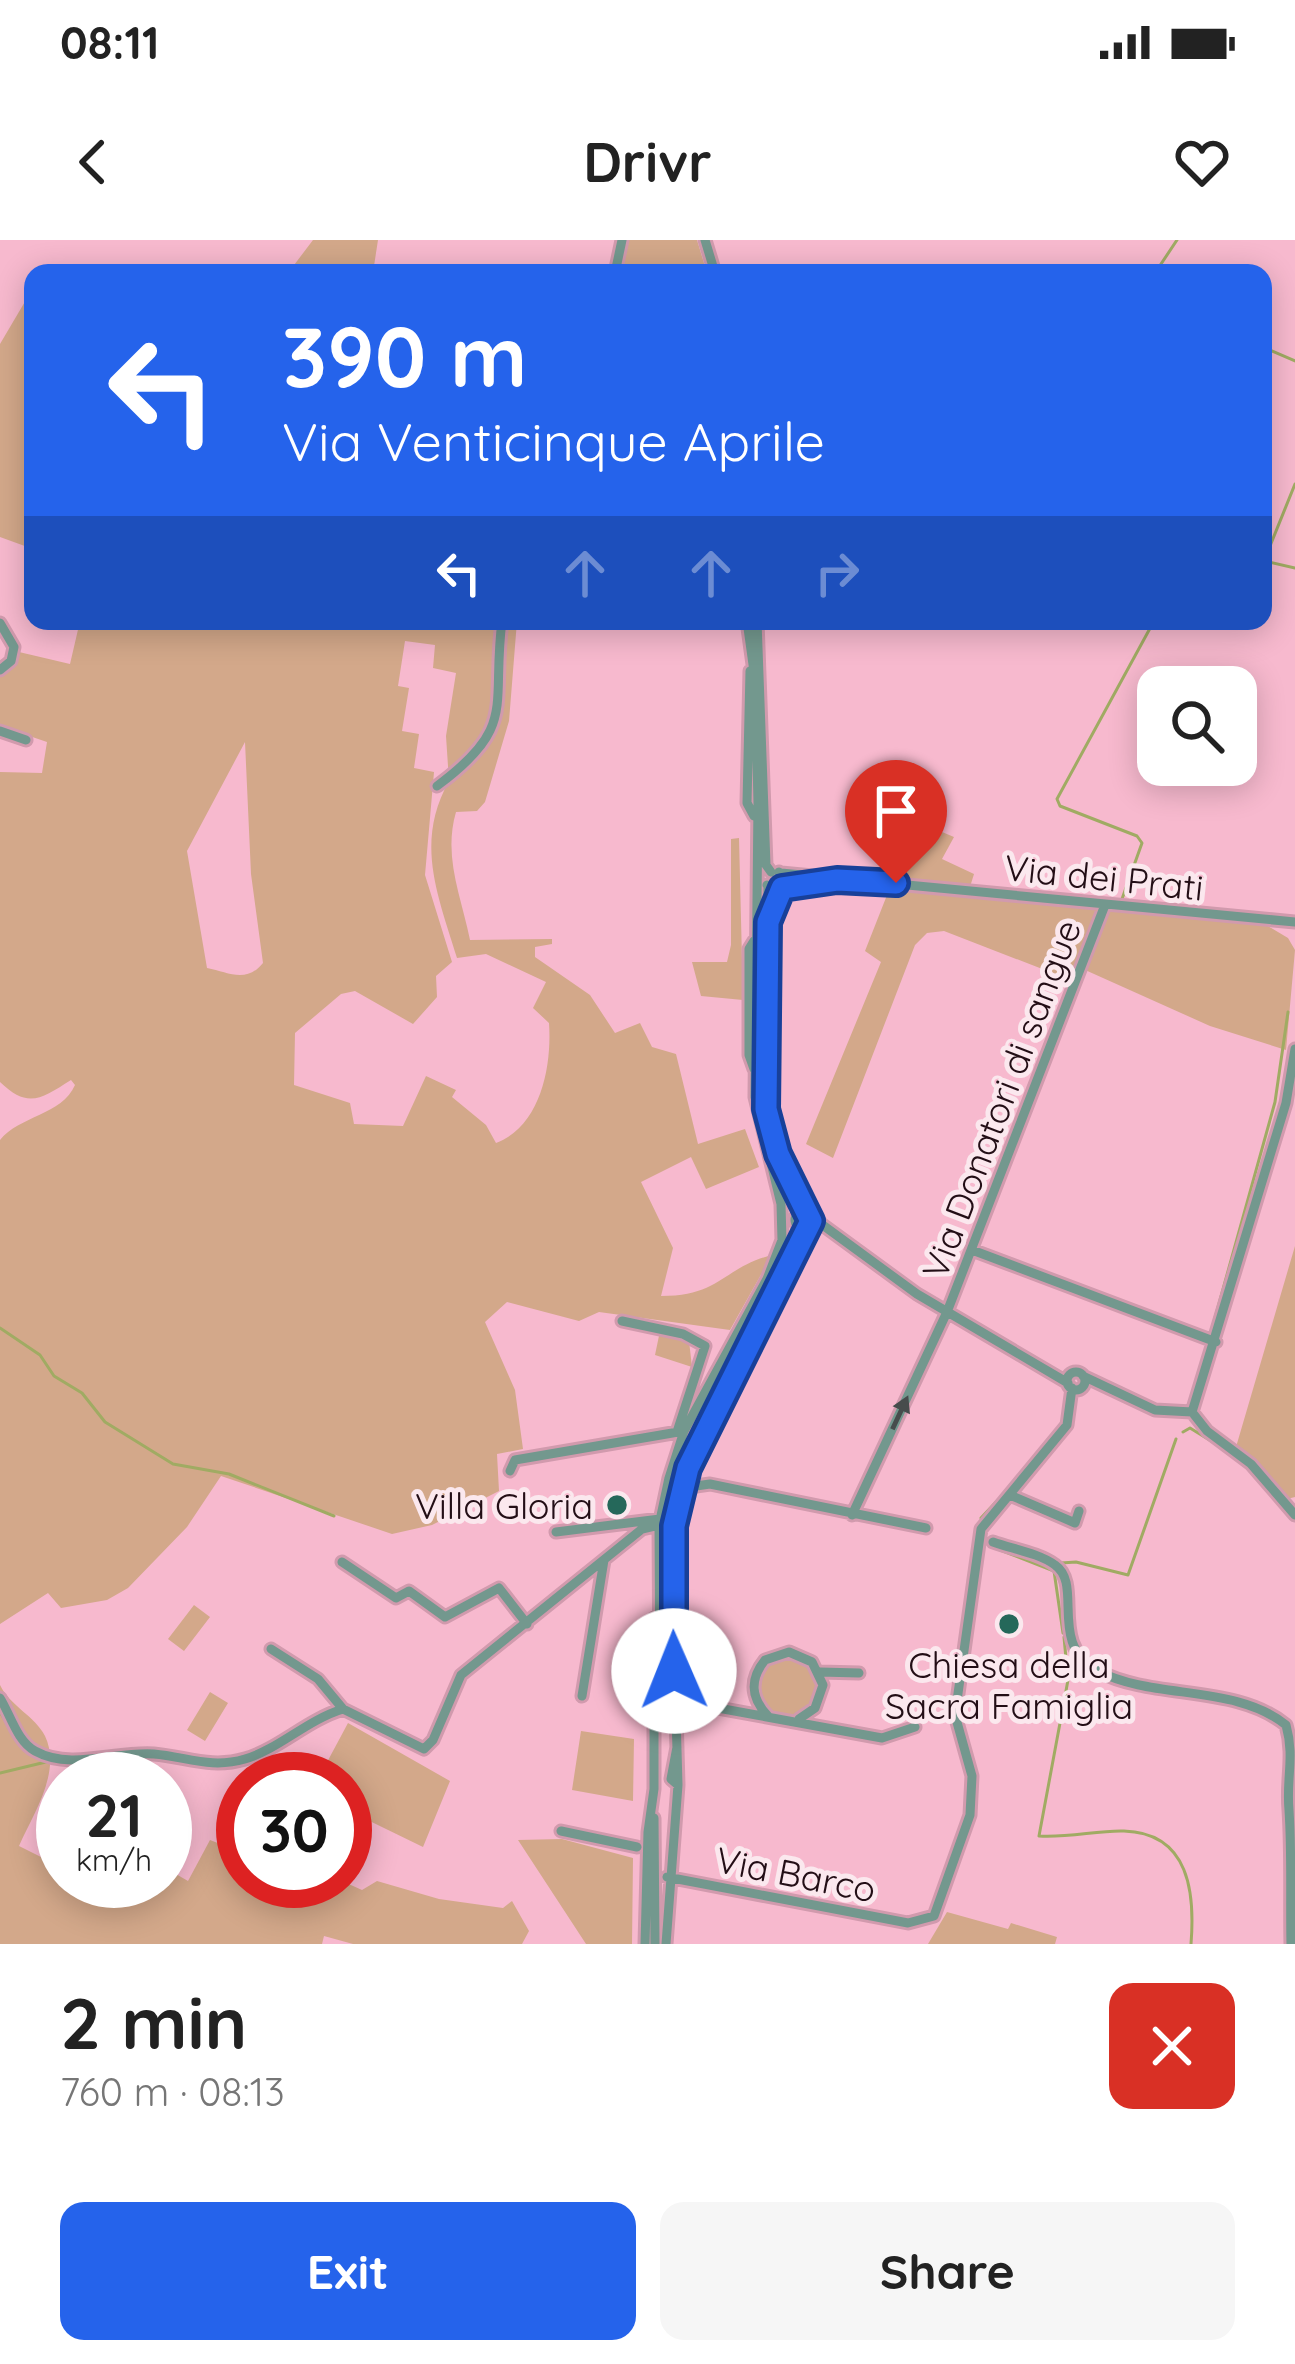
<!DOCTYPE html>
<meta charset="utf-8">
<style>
:root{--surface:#fff;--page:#f6f6f6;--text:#222;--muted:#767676;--accent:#2563eb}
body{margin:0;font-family:Quicksand,sans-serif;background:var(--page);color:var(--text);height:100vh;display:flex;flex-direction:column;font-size:45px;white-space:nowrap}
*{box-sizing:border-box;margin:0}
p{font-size:39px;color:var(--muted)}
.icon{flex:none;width:66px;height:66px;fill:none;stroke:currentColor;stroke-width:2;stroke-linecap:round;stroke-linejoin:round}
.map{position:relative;height:1704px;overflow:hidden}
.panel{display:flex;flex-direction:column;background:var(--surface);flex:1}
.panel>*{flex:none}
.hud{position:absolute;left:24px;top:24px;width:1248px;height:366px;border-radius:24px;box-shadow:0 6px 30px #0003;background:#2563eb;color:#fff;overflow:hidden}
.fabs{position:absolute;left:1137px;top:426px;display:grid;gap:24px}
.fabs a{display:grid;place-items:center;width:120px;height:120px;border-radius:24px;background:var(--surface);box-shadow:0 6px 30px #0003;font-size:60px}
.speed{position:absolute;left:36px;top:1512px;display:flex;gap:24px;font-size:60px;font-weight:700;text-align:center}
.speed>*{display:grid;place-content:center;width:156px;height:156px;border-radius:50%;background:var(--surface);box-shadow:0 6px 30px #0003;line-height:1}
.speed small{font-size:30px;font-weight:400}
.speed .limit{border:18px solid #d22;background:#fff;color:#111}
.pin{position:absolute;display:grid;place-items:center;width:102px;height:102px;color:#fff;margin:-123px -51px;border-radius:50% 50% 50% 0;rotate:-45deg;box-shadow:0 0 12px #0007}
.pin .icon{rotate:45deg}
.me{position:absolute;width:132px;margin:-66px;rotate:359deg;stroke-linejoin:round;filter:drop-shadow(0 0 9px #0008)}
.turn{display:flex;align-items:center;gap:42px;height:252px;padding:0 60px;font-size:54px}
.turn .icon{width:156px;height:156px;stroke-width:2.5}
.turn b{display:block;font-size:84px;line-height:102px}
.lanes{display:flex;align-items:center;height:114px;padding:0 60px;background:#0003;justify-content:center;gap:60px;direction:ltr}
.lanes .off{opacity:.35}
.round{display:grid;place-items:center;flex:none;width:126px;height:126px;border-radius:24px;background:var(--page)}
.headline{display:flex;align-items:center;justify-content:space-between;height:204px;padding:0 60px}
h1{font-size:72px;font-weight:700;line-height:90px}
.button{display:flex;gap:24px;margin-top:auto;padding:24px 60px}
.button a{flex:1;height:138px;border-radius:24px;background:var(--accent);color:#fff;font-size:48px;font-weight:700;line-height:138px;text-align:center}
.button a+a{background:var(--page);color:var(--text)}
.status{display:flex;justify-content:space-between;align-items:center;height:84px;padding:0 60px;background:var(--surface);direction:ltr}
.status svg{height:33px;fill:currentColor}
header{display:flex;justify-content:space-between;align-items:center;height:156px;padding:0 60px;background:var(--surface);font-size:54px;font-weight:700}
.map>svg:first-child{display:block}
.green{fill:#d3a88a;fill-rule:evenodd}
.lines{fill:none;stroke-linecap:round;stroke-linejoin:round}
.stream{stroke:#a0ab63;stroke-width:3}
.minor-casing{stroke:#d19aad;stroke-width:15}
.minor{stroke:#73988e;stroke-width:9}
.oneway{fill:#474c4c}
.route-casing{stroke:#184099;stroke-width:30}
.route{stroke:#2563eb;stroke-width:21}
.poi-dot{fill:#25685a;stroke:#fbe8ee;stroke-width:4.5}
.labels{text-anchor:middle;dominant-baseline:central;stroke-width:10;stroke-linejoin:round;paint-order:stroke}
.street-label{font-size:36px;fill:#230e16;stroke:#fbe8ee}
.poi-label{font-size:36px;fill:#230e16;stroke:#fbe8ee;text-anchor:end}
</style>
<div class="status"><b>08:11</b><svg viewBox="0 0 49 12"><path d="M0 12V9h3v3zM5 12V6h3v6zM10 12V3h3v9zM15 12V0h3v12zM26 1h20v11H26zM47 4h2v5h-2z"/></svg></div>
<header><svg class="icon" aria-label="back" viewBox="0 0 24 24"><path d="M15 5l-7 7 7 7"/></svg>Drivr<svg class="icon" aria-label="heart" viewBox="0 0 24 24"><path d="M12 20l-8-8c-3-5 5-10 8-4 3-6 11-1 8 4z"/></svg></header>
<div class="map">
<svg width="1295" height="1704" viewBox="0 0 1295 1704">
<rect width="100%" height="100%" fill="#f7b9ce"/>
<path class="green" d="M313 0H378L374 26 384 33H288Z
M625 0H697L707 33H625L620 23Z
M33 48V309L0 297V104Z
M80 381H517L509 481 485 562 477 571 456 572C443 617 461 655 470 700L552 699V704L535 707V717L590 755 615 793 640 783 652 807 676 814 698 904 745 889 759 927 706 949 691 917 641 942 673 1008 661 1056C721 1056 722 1028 772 1015L730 1090 599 1072 579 1081 507 1062 485 1082 515 1150 523 1209 497 1214 499 1251 432 1285 392 1294 221 1236 187 1287 128 1348 107 1360 61 1368 48 1353 0 1384V900C19 876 62 875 75 845L71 840C41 859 28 869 0 842V532L42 533 47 502 0 486V437L14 427 19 412 70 424ZM405 401 435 405 433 428 456 433 446 496 449 541C415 602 437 653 457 718L486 714 546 742 533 768 549 783C552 826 541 886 496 903L486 885 452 857 456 850 426 836 403 886 354 884 350 863 294 845 295 793 341 754 355 751 413 784 437 757 436 736 452 722 425 635 434 532 414 528 419 494 402 491 409 448 398 446ZM245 502 251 634 263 723C246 744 228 732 207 728L187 611Z
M923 584 954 597 942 619 974 634 969 650 1261 682 1288 698 1295 710 1286 810 1210 786 1074 725 1068 739 944 691 927 693 915 705 833 918 806 904 881 722 865 711 889 650 901 644Z
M739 598 743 760 701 756 692 722H727L731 705V599Z
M1295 1006V1257L1287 1259 1236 1207Z
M660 1091 689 1101 692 1127 655 1115Z
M194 1365 210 1377 184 1411 168 1399Z
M758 1447a30 30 0 1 1 60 0a30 30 0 1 1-60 0Z
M0 1445C10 1466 35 1476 45 1496 62 1532 33 1574 19 1606L63 1628V1641H165V1595L169 1630 188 1641 210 1600 228 1607 237 1591H243V1641H342L362 1650 377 1641 439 1659 503 1668 512 1661 529 1691 522 1704H353L324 1696 322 1704H0Z
M210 1452 228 1463 205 1501 187 1490Z
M348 1483 450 1541 423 1607 345 1569V1539H318Z
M581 1491 634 1499 633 1561 572 1550Z
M562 1599 633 1618 632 1704H586L518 1600Z
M947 1672 1008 1689 1011 1683 1057 1697 1055 1704H928Z"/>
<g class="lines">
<path class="stream" d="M1155 33 1177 0
M1263 107 1295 121
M1264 321 1295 244
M1265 321 1295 328
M1122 659 1142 603 1137 596 1060 566 1057 559 1154 381
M0 1088 40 1115 54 1136 82 1153 105 1182 173 1224 229 1234 334 1276
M1210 1096 1275 862 1288 772
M1200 1131 1207 1105
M1183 1192 1190 1188 1216 1204
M1268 1250 1285 1270
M981 1278 996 1262
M995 1308 1054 1331 1063 1393
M1061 1323 1076 1322 1128 1335 1176 1199
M1064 1397 1068 1440 1039 1596C1069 1598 1098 1590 1124 1591 1190 1593 1195 1654 1191 1704
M0 1472 22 1507 41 1519
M119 1520 143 1518
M0 1533 50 1521"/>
<g class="minor-casing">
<path id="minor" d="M705 0 715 33
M615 33 622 0
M757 381 766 625 771 632
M0 383 14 407 11 421 0 430
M750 431 747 563 754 576
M0 491 26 500
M437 546C518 486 491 467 502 381
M781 633 1295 682
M767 645 776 650 820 641
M768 646 766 869 769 892 804 972
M769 681 785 643 779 632
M754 829 749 815V709L754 701
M795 980a8 8 0 1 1 16 0a8 8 0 1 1-16 0Z
M809 975 917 1054 1068 1143
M972 1010 1216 1102
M622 1081 683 1094 705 1106 677 1192
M1067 1141a9 9 0 1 1 18 0a9 9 0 1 1-18 0Z
M1083 1136 1155 1170 1192 1172
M1192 1172 1286 863 1295 809
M1192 1172 1207 1191 1251 1224 1295 1275
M510 1231 515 1220 684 1191
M682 1248 710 1244 926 1288
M1010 1255 1075 1283 1079 1271
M852 1275 947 1072 1105 665
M556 1292 660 1279
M993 1302C1012 1309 1039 1313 1055 1325 1084 1345 1047 1404 1098 1431 1153 1460 1236 1444 1286 1485 1295 1517 1286 1538 1289 1570 1292 1615 1290 1658 1291 1704
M342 1322 396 1358 409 1351 445 1377 499 1348 527 1384
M271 1409 318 1439 343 1469 424 1509 433 1500 461 1435 642 1289 659 1285
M820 1432 859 1433
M582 1456 604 1320
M0 1458C11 1476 17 1501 35 1511 71 1531 116 1511 154 1514 187 1517 211 1529 245 1519 279 1509 307 1480 343 1469
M674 1460 882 1498 915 1487
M654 1474 660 1453 659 1285 669 1238 684 1191 767 1039 782 1000 781 964 755 857 758 563 755 439 747 381
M768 1476C751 1458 749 1440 765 1420L789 1412 812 1422 823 1445 815 1468 799 1479
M677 1507 671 1539 678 1545
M654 1578 655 1704
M561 1591 637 1607
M667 1637 908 1683 934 1676 970 1575 972 1536 955 1475 981 1289 1067 1185 1072 1148
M645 1704 648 1592 654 1549V1378
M666 1704 678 1545 672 1335 678 1266 707 1181 807 986"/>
</g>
<use href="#minor" class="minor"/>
</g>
<defs><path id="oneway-solid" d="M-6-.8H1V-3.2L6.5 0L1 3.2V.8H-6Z" transform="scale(3)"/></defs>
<use class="oneway" href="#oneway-solid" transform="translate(900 1173) rotate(-65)"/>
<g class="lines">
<g class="route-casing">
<path id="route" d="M674 1431V1286L688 1228 811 981 778 914 766 869 768 682 782 648 837 640 896 643"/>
</g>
<use href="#route" class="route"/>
</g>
<g class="poi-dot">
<circle cx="617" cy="1265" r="12"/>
<circle cx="1009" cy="1384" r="12"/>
</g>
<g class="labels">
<g class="street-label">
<text transform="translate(1104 637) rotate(6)">Via dei Prati</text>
<text transform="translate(1001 859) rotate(-69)">Via Donatori di sangue</text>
<text transform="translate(796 1634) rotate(11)">Via Barco</text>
</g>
<g class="poi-label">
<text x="593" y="1265">Villa Gloria</text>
<text x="1009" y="1424" text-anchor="middle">Chiesa della<tspan x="1009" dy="41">Sacra Famiglia</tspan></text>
</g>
</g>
</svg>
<div class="fabs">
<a><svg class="icon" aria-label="search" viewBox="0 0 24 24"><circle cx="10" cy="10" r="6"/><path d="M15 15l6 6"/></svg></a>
</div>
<div class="speed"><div>21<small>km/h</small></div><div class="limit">30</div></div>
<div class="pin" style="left:896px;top:643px;background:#d93025"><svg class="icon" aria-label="arrive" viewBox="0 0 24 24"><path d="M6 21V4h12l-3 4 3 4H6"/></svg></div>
<svg class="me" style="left:674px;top:1431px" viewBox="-20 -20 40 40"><circle r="19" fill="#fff"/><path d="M0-13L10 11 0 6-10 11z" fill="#2563eb"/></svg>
<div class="hud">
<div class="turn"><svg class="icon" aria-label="left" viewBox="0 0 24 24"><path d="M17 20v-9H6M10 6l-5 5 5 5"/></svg><div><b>390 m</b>Via Venticinque Aprile</div></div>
<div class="lanes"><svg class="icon" aria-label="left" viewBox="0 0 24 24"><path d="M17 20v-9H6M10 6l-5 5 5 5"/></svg><svg class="icon off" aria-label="ahead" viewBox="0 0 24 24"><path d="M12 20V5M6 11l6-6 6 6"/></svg><svg class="icon off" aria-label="ahead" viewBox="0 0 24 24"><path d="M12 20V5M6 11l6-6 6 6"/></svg><svg class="icon off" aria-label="right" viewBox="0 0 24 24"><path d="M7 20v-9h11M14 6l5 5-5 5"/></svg></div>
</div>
</div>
<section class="panel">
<div class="headline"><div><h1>2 min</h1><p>760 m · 08:13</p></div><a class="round" style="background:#d93025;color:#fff"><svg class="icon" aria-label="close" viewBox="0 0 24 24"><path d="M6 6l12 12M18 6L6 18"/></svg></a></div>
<div class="button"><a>Exit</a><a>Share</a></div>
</section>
